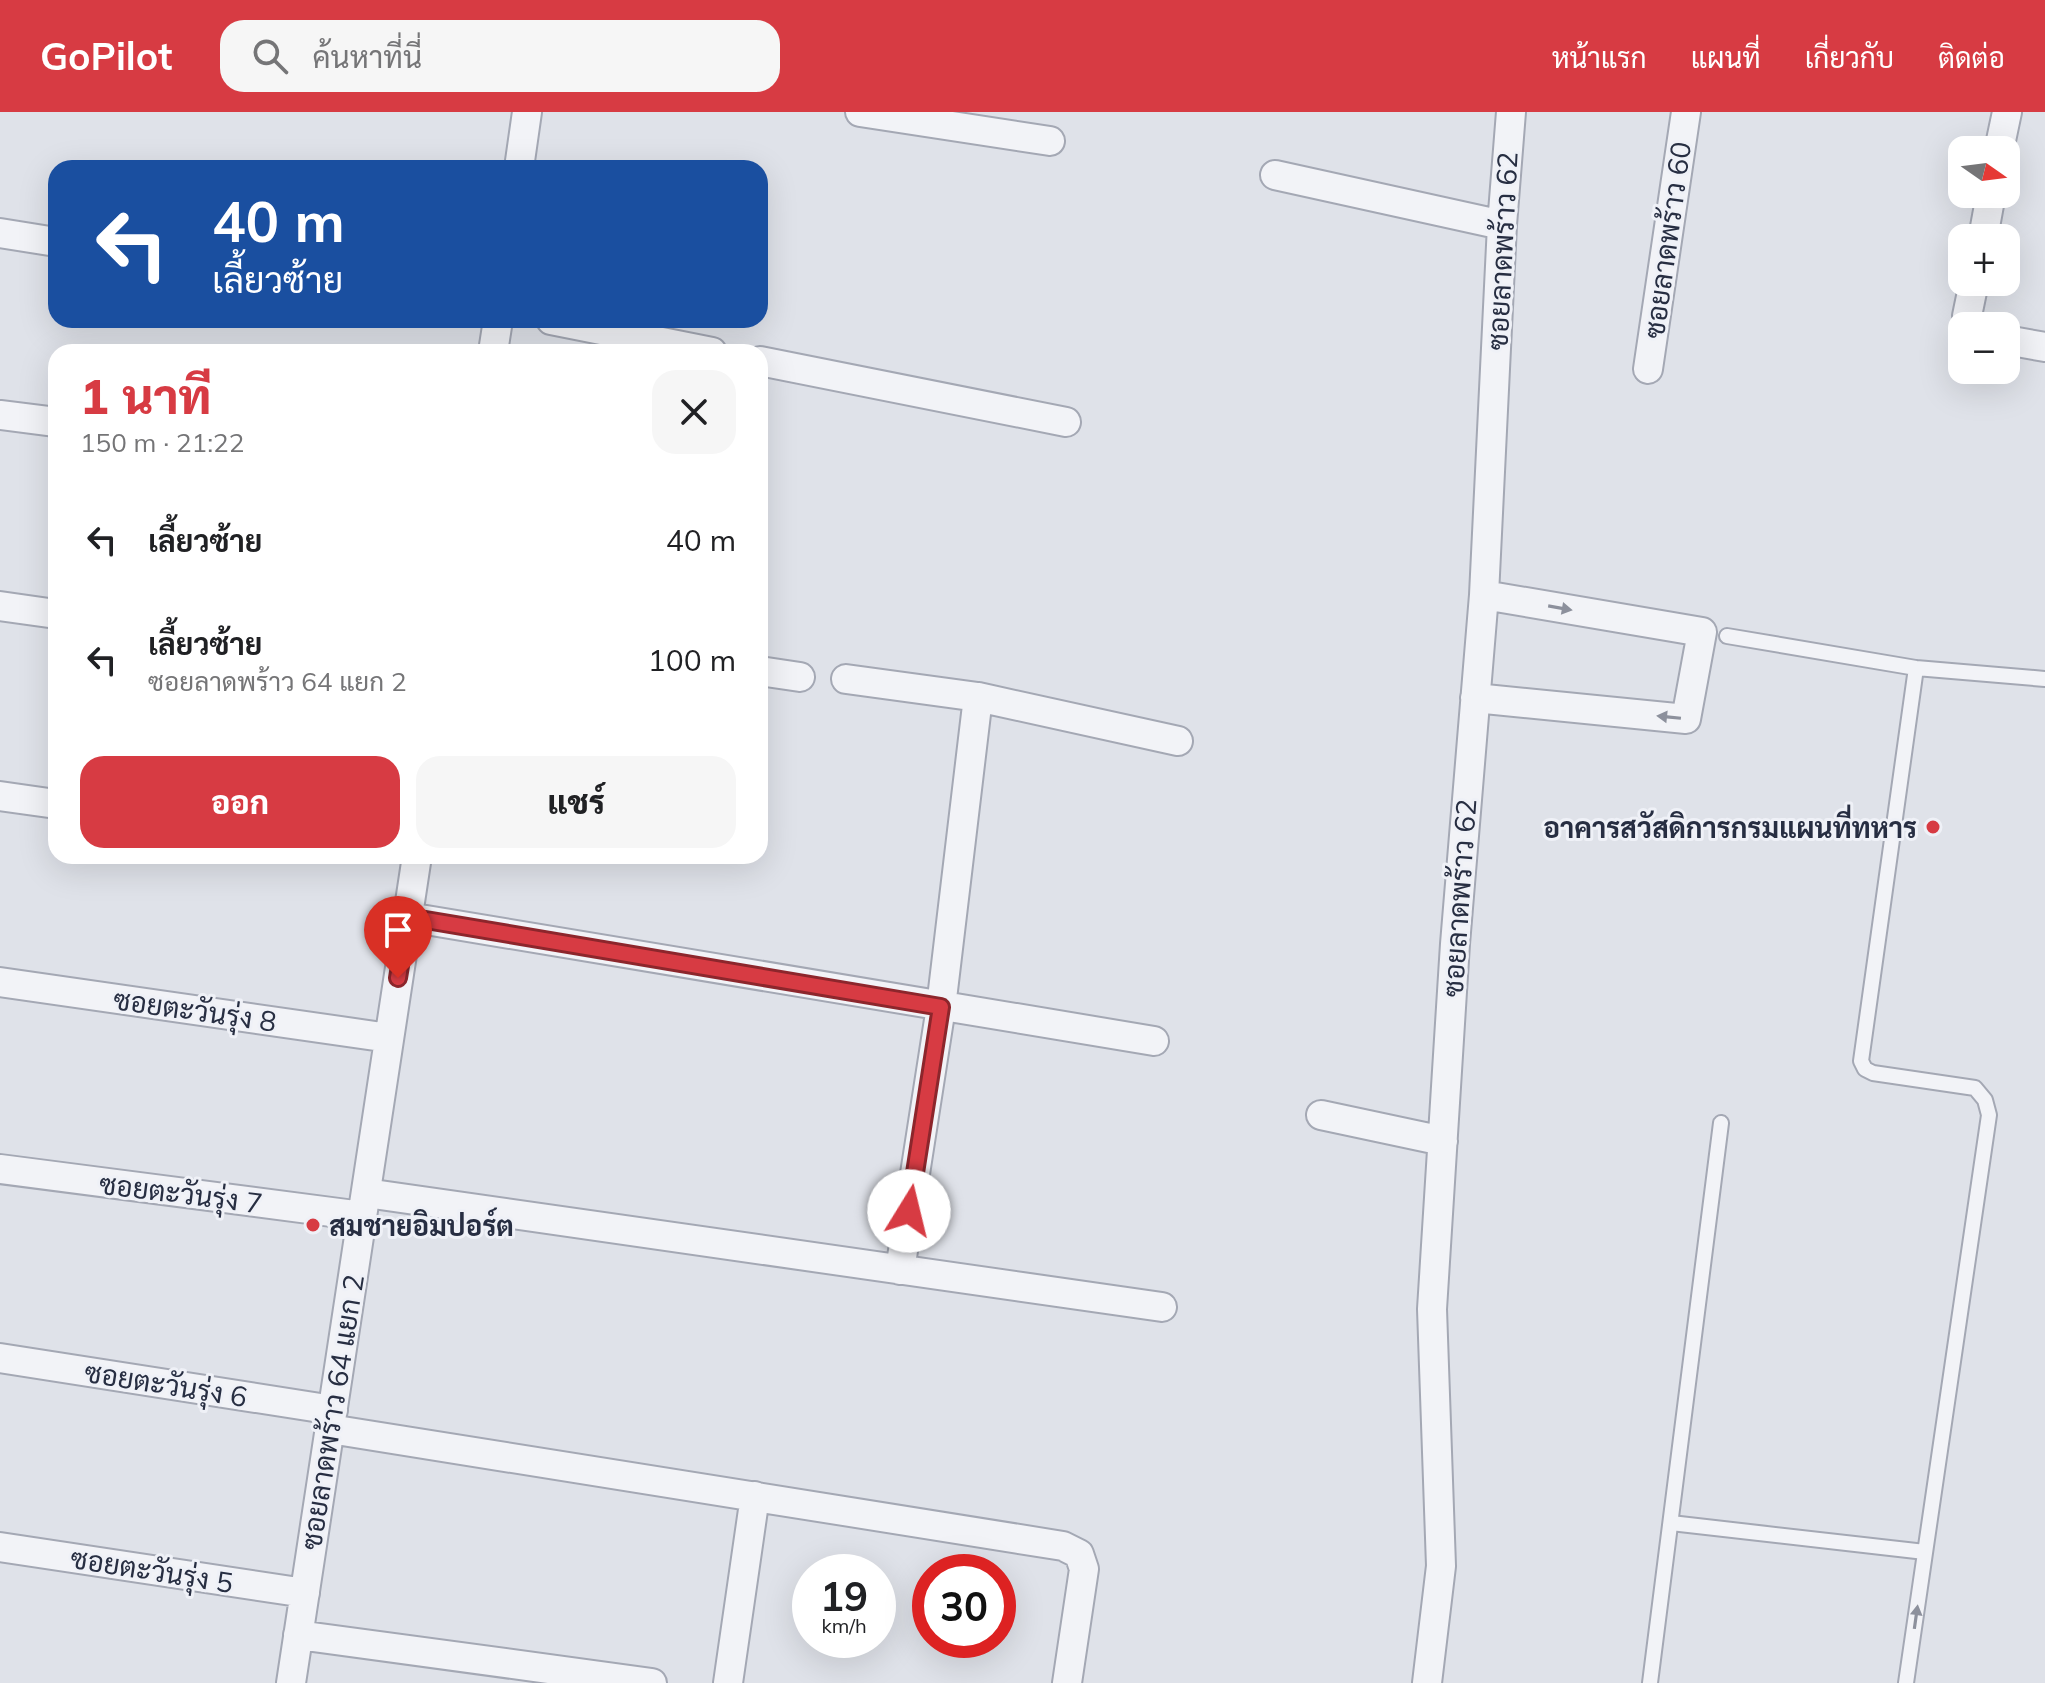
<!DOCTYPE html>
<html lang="th">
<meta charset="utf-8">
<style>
:root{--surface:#fff;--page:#f6f6f6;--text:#202124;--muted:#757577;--accent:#d73b43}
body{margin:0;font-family:Mulish,Sarabun,sans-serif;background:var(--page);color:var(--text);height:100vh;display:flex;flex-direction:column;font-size:30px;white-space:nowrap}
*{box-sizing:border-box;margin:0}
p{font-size:26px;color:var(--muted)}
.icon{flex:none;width:44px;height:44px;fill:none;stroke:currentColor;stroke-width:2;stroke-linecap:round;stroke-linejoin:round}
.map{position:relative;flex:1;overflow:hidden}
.details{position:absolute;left:48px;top:232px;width:720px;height:520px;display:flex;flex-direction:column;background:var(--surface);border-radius:24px;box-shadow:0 8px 32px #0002}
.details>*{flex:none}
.hud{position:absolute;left:48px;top:48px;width:720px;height:168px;border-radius:24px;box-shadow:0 8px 32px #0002;background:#1a4fa0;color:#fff;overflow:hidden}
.needle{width:52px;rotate:104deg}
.controls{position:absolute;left:1948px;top:24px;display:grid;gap:16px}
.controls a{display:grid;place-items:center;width:72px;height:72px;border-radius:16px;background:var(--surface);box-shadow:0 8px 32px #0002;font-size:40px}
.speed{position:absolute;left:792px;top:1442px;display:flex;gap:16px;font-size:40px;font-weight:700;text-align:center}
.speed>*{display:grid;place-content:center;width:104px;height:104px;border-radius:50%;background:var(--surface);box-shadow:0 8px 32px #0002;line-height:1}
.speed small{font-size:20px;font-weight:400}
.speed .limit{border:12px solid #d22;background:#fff;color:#111}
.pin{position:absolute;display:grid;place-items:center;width:68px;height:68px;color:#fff;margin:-82px -34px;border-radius:50% 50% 50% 0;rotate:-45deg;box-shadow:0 0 8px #0007}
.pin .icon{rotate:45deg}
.me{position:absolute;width:88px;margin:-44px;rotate:9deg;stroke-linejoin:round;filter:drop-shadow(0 0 6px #0008)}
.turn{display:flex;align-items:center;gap:28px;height:168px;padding:0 32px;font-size:36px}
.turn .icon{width:104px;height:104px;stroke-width:2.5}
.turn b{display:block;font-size:56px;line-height:68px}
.round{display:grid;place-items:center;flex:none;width:84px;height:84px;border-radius:24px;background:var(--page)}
.headline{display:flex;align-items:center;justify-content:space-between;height:136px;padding:0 32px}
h1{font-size:48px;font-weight:800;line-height:60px;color:var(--accent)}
.action{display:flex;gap:16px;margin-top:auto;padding:16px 32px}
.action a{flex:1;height:92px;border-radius:24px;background:var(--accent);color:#fff;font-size:32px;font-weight:800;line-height:92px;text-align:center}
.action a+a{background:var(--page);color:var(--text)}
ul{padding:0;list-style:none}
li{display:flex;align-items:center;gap:24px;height:120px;padding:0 32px}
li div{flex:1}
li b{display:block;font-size:30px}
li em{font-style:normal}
header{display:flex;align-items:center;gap:48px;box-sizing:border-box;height:112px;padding:0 40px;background:var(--accent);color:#fff}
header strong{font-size:38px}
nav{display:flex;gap:44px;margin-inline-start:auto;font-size:28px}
.search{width:560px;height:72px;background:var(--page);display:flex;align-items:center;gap:20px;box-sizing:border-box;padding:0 28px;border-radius:24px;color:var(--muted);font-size:30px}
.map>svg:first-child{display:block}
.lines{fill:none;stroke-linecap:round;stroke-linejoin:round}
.service-casing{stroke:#a4a8b4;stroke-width:18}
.minor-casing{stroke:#a4a8b4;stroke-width:32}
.service{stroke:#f2f3f7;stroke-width:14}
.minor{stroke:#f2f3f7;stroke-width:28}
.oneway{fill:#8c909c}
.route-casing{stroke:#8c262c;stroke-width:20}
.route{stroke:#d73b43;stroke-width:14}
.poi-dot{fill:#d73b43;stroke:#eff1f7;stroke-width:3}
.labels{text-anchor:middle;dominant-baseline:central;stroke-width:6;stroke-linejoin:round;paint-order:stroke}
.street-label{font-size:28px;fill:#272e42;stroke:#eff1f7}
.poi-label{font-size:28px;font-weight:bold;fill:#272e42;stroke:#eff1f7;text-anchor:end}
</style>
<header>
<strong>GoPilot</strong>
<div class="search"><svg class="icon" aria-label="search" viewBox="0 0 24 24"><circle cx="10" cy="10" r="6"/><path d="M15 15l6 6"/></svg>ค้นหาที่นี่</div>
<nav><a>หน้าแรก</a><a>แผนที่</a><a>เกี่ยวกับ</a><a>ติดต่อ</a></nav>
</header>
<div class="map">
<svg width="2045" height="1571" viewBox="0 0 2045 1571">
<rect width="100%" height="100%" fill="#dfe2e9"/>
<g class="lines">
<g class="service-casing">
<path id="service" d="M1727 524 1916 556 2045 567
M1671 1411 1925 1440
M1650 1571 1721 1011
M1906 1571 1989 1003 1985 988 1975 976 1873 961 1865 957 1861 949 1916 556"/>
</g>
<g class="minor-casing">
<path id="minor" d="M860 0 1050 29
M1999 38 2007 0
M519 56 527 0
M1275 63 1502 113
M0 121 56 130
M1983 126 1991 82
M551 208 712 240
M1972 214 1967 204 1974 170
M2006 228 2045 235
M493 240 498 208
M760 249 1066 310
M1648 257 1686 0
M0 303 56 310
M0 494 56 502
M760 559 800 565
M846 567 978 585 1178 629
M1475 586 1686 607 1702 520 1484 483
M0 684 56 692
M408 805 1154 929
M0 870 389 926
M1321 1003 1443 1029
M0 1057 362 1104
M366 1081 1162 1195
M900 1158 941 895 978 585
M0 1246 333 1298
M330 1317 1063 1434 1079 1442 1084 1457 1067 1571
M0 1435 305 1481
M298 1523 652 1571
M291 1571 417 744
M728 1571 755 1384
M1427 1571 1441 1454 1432 1197 1455 832 1484 483 1502 113 1511 0"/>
</g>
<use href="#service" class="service"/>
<use href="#minor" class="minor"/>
</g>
<defs><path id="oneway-solid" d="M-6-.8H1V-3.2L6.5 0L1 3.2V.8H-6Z" transform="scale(2)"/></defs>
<g class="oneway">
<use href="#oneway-solid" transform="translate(1560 496) rotate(10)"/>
<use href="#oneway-solid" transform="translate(1669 605) rotate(-174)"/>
<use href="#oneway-solid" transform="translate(1916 1505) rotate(-82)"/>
</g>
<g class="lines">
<g class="route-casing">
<path id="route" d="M398 866 408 805 941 895 909 1099"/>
</g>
<use href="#route" class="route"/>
</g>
<g class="poi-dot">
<circle cx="1933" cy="715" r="8"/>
<circle cx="313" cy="1113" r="8"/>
</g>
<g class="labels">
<g class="street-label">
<text transform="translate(1667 128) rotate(-82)">ซอยลาดพร้าว 60</text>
<text transform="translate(1502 139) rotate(-87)">ซอยลาดพร้าว 62</text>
<text transform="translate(1459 786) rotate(-86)">ซอยลาดพร้าว 62</text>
<text transform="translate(195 898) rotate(8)">ซอยตะวันรุ่ง 8</text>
<text transform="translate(181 1081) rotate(7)">ซอยตะวันรุ่ง 7</text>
<text transform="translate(166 1272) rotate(9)">ซอยตะวันรุ่ง 6</text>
<text transform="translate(332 1300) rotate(-81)">ซอยลาดพร้าว 64 แยก 2</text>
<text transform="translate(152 1458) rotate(9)">ซอยตะวันรุ่ง 5</text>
</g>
<g class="poi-label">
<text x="1917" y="715">อาคารสวัสดิการกรมแผนที่ทหาร</text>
<text x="329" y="1113" text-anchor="start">สมชายอิมปอร์ต</text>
</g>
</g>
</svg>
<div class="controls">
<a><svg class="needle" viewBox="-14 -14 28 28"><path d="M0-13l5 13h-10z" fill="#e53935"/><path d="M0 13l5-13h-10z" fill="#757577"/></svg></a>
<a>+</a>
<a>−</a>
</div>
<div class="speed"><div>19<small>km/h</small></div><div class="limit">30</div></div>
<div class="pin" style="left:398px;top:866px;background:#d93025"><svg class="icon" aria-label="arrive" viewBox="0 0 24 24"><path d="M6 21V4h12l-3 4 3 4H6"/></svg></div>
<svg class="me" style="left:909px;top:1099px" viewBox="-20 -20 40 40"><circle r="19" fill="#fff"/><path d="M0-13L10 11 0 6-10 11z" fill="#d73b43"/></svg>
<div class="hud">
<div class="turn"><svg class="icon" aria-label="left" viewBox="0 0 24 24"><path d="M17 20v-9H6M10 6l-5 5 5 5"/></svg><div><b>40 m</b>เลี้ยวซ้าย</div></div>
</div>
<section class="details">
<div class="headline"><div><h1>1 นาที</h1><p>150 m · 21:22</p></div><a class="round"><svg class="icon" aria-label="close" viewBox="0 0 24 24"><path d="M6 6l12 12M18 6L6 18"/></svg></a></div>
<ul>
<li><svg class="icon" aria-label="left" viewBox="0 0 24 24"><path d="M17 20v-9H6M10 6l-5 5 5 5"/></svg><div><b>เลี้ยวซ้าย</b></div><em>40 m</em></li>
<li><svg class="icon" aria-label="left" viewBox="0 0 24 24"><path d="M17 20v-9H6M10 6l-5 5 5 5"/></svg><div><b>เลี้ยวซ้าย</b><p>ซอยลาดพร้าว 64 แยก 2</p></div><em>100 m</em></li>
</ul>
<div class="action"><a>ออก</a><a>แชร์</a></div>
</section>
</div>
